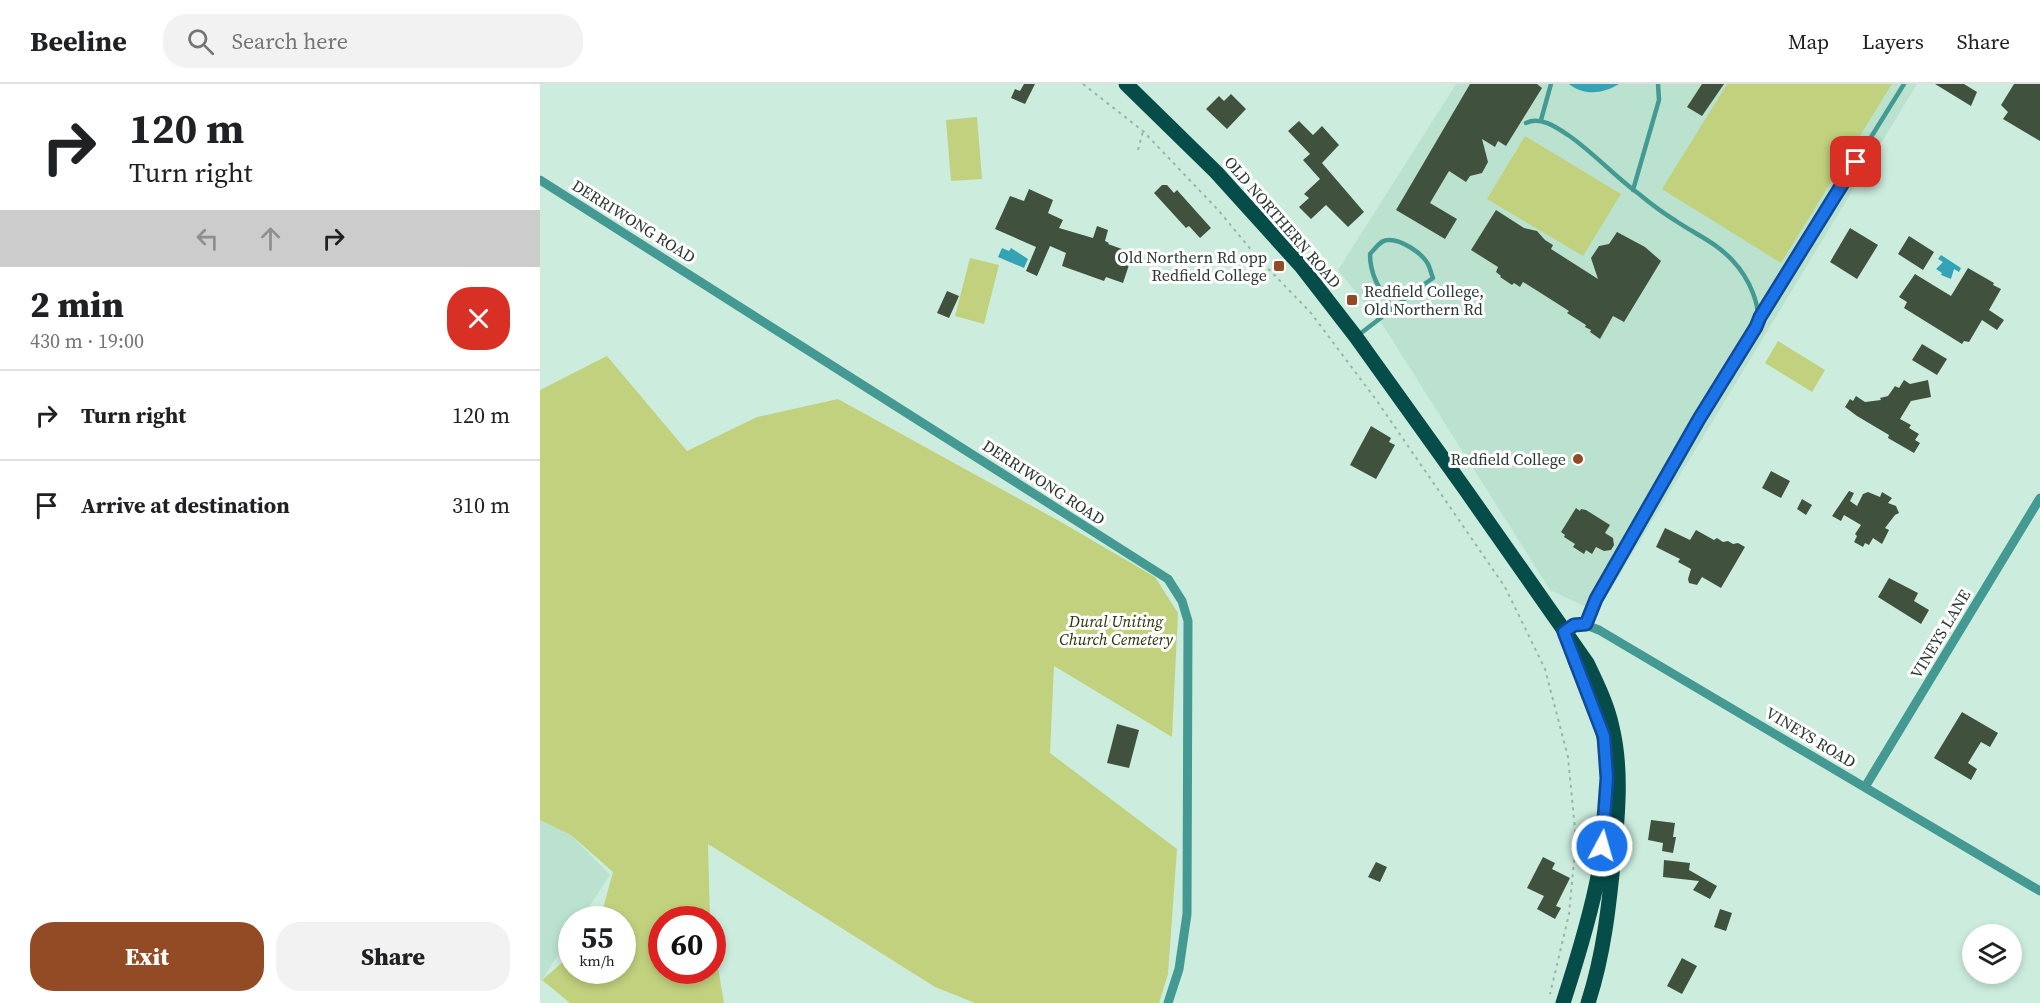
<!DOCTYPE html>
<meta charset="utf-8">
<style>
:root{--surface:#fff;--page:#f2f2f2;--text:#202124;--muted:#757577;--line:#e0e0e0;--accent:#924b25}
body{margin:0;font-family:"Source Serif 4",serif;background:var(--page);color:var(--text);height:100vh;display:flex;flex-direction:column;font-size:22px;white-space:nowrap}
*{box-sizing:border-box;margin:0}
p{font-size:20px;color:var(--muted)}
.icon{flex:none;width:33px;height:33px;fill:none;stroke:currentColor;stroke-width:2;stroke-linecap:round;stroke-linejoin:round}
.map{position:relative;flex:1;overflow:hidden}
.panel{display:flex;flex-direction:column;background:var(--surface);width:540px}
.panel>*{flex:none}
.hud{background:#fff;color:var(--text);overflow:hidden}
.buttons{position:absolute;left:1422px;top:840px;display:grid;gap:12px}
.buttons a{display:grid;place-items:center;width:60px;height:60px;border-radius:50%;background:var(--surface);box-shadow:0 3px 9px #0003;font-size:30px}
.speed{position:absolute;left:18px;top:822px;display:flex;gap:12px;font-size:30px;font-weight:700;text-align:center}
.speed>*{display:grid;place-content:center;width:78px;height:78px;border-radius:50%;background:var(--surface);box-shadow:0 3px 9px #0003;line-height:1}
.speed small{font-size:15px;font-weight:400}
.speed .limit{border:9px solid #d22;background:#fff;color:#111}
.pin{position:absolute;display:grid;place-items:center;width:51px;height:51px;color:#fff;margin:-26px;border-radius:12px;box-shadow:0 3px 9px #0006}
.me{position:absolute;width:66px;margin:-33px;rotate:6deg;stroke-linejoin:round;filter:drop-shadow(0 0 4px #0008)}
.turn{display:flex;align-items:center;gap:21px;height:126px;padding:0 30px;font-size:27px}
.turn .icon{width:78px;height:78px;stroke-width:2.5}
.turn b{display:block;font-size:42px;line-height:51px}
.lanes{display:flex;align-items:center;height:57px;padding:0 30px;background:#0003;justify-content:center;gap:30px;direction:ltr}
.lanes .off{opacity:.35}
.round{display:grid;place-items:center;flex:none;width:63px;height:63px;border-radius:24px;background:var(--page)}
.summary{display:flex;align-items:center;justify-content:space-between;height:102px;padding:0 30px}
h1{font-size:36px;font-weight:800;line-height:45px}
.cta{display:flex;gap:12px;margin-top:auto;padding:12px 30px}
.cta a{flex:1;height:69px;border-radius:24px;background:var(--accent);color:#fff;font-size:24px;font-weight:800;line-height:69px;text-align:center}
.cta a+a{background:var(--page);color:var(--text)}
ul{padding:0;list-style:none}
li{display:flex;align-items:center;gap:18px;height:90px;padding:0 30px;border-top:2px solid var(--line)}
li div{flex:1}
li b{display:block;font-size:22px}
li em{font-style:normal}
header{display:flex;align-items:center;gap:36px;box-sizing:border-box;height:84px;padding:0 30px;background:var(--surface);border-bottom:2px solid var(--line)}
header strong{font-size:28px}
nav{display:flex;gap:33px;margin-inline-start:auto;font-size:21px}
.search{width:420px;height:54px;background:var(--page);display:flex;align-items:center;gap:15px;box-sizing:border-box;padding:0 21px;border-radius:24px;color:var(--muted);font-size:22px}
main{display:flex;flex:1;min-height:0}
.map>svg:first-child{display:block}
.built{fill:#bae2cf}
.green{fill:#c2d17e}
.water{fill:#35a3b6}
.building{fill:#40523d}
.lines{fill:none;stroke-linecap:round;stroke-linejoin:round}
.path{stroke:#9ab5a8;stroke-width:2;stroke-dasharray:3 4.5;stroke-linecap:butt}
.service{stroke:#449a93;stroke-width:4.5}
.minor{stroke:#449a93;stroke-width:9}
.primary{stroke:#064c48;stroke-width:15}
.route-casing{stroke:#114b97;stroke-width:15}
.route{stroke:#1a73e8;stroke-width:10}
.poi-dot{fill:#924b25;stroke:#fff;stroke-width:2}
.labels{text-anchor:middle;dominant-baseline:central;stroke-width:6;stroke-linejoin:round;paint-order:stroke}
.street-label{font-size:16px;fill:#2a3731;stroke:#fff}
.poi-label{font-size:16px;fill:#2a3731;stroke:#fff;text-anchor:end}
.park-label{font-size:16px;font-style:italic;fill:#2b3107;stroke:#fff}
</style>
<header>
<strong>Beeline</strong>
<div class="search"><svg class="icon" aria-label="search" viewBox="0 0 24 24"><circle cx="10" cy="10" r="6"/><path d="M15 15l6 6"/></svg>Search here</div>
<nav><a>Map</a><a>Layers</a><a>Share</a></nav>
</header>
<main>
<section class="panel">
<div class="hud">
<div class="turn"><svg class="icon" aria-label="right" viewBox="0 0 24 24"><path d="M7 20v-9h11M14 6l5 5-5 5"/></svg><div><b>120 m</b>Turn right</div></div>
<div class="lanes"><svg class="icon off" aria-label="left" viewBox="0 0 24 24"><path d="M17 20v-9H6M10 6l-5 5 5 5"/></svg><svg class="icon off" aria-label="ahead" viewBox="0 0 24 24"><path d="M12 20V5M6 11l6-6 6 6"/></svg><svg class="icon" aria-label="right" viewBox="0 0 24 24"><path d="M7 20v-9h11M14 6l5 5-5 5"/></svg></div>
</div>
<div class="summary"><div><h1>2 min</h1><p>430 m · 19:00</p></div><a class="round" style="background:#d93025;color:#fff"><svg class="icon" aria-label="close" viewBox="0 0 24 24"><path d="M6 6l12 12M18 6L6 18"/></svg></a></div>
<ul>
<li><svg class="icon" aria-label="right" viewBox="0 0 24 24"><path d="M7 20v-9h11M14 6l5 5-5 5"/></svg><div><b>Turn right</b></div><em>120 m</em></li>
<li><svg class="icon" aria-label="arrive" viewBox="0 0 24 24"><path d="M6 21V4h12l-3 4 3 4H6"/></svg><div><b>Arrive at destination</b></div><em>310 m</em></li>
</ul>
<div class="cta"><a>Exit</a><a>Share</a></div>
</section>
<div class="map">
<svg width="1500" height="919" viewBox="0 0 1500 919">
<rect width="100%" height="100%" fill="#cceddd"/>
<path class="built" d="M916 0H1377L1057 528 1010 506 844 243 798 186Z
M0 736 31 751 70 791 41 835 32 836 31 851 2 896 0 895Z"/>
<path class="green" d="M1187 0H1352L1241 179 1122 105Z
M437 33 442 95 411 97 406 36Z
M985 52 1081 110 1043 172 947 115Z
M430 174 459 181 444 240 415 232Z
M1238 257 1285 286 1272 308 1225 279Z
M67 272 147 367 217 333 298 315 521 438 615 493 638 529 632 653 514 582 510 669 637 765 628 890 619 919H435L395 903 168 760 170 835 122 836V886H172L173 854 184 919H30L2 896 31 871 32 886H82V836L60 835 73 788 31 751 0 736V306Z"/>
<path class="water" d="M1029 0H1079C1063 10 1044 12 1029 0Z
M462 164 469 167 471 164 488 175 484 184 458 173Z
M1401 171 1421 184 1419 188 1414 185 1411 195 1401 191 1402 189 1396 185 1403 178 1398 175Z"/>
<path class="building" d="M484 0H495L485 20 471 14 475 5 480 7Z
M930 0H997L1002 4 966 62 958 57 955 63 942 55 948 78 942 89 930 92 926 98 909 87 890 119 917 135 905 155 856 126Z
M1162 0H1184L1162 32 1147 23Z
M1395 0H1424L1437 8 1431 22Z
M1474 0H1500V57L1463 35 1468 28 1461 21Z
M691 10 706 25 687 45 666 25 679 12 684 17Z
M759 37 773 51 782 42 799 61 782 79 824 128 808 143 786 121 771 135 759 123 769 114 764 110 780 95 763 76 770 70 748 47Z
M622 101H627L634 109 637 106 671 144 660 154 649 142 646 144 614 109Z
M489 105 513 116 508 129 523 136 519 144 553 154 557 142 568 146 565 157 569 159 568 160 593 169 583 199 566 193 564 197 522 182 526 169 510 162 497 192 486 187 496 163 455 145 470 112 484 117Z
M956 126 984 144 997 147 1005 156 1013 161 1011 165 1058 195 1051 174 1059 162 1069 160 1077 148 1105 163 1121 177 1084 238 1073 232 1060 255 1050 248 1051 246 1045 243 1046 241 1027 229 1029 227 996 206 983 198 980 203 974 199 972 201 960 193 961 192 956 188 958 183 931 166Z
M1310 144 1338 161 1317 195 1290 178Z
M1369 152 1394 168 1383 186 1358 170Z
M1428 184 1454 199 1453 201 1461 205 1449 226 1464 236 1457 246 1442 236 1429 258 1424 257 1422 260 1364 224 1367 218 1359 213 1375 190 1411 212Z
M407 207 419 212 409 234 397 229Z
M1382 260 1407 275 1397 291 1372 276Z
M1364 296 1370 300 1388 296 1391 313 1371 317 1360 335 1371 341 1369 344 1379 350 1375 356 1380 359 1374 369 1348 354 1349 351 1317 332 1305 323 1310 315 1313 317 1316 312 1325 318 1341 316 1340 314 1348 312 1355 302 1359 304Z
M831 342 851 354 849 358 855 361 836 395 810 381Z
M1231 387 1250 397 1241 414 1222 404Z
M1309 407 1314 409 1310 417 1317 422 1323 410 1328 408 1340 413 1342 408 1352 414 1348 419 1356 422 1359 429 1355 431 1345 444 1349 446 1342 460 1333 454 1329 461 1325 459 1323 463 1314 458 1317 452 1315 450 1321 441 1304 431 1301 437 1292 432Z
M1262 415 1272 421 1266 431 1257 425Z
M1036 424 1040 427 1041 425 1046 426 1070 441 1065 449 1073 454 1074 461 1071 466 1064 467 1056 463 1052 470 1046 466 1044 470 1033 463 1035 460 1024 453 1025 451 1021 448Z
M1125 444 1150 456 1156 446 1174 456 1177 454 1183 458 1188 457 1193 460 1198 459 1205 463 1181 504 1162 493 1157 501 1149 499 1148 495 1151 485 1138 478 1140 475 1116 463Z
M1349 494 1378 509 1374 517 1389 526 1381 540 1338 513Z
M1422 628 1458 649 1450 663 1441 658 1428 679 1437 685 1431 696 1394 674Z
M577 640 599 646 589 684 567 679Z
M1111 736 1135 739 1133 753H1136L1133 769 1122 767 1123 759 1108 756Z
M1003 773 1015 779 1012 785 1030 794 1016 822 1021 824 1015 835 997 825 1004 812 987 804Z
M1124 776 1150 779 1149 786 1177 802 1170 815 1153 806 1159 797 1123 793Z
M836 778 847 783 840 798 828 793Z
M1180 825 1192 829 1186 847 1174 843Z
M1142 874 1157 882 1142 910 1127 902Z"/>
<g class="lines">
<path class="path" d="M543 0 603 47 679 127 717 173 771 229 837 317 965 503 1005 585 1028 673 1036 756 1029 830 1010 910
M598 66 603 47"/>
<path class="service" d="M1001 36 1011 0
M986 39C1000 32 1016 43 1028 51 1053 68 1074 92 1099 110 1111 120 1123 129 1136 137 1155 150 1177 159 1193 177 1208 193 1223 223 1216 243L1159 335 1056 515 1046 540
M1093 106 1119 16 1118 0
M1220 232 1364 0
M817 252C843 233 867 212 893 194 891 189 890 184 888 180 882 169 861 155 848 156 840 156 835 165 830 170 830 193 841 207 853 225"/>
<path class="minor" d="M0 96 628 495 642 517 648 537 647 830 639 885 628 919
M1024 547C1037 539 1045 540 1059 546L1500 807
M1325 703 1500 414"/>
<path class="primary" d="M586 0 676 88 761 182 816 253 925 405 1047 579C1057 600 1067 620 1072 643 1082 684 1078 729 1074 771 1069 821 1064 870 1048 919
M1023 919C1050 836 1078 742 1064 653 1059 627 1045 600 1035 576"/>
</g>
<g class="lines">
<g class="route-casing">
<path id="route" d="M1062 762 1067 694 1064 652 1024 548 1034 541 1046 540 1056 515 1159 335 1216 243 1220 233 1316 78"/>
</g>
<use href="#route" class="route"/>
</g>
<g class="poi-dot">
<rect x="733" y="176" width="12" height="12" rx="3"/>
<rect x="806" y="210" width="12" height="12" rx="3"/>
<circle cx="1038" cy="375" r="6"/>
</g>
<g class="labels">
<g class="street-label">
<text transform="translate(94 137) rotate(32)">DERRIWONG ROAD</text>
<text transform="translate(743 138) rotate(49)">OLD NORTHERN ROAD</text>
<text transform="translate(504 398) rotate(33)">DERRIWONG ROAD</text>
<text transform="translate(1400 550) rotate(-59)">VINEYS LANE</text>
<text transform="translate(1271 653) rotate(31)">VINEYS ROAD</text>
</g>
<g class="poi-label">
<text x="727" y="173">Old Northern Rd opp<tspan x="727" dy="18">Redfield College</tspan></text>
<text x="824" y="207" text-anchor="start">Redfield College,<tspan x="824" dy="18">Old Northern Rd</tspan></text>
<text x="1026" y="375">Redfield College</text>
</g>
<g class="park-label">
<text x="576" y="537">Dural Uniting<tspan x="576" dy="18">Church Cemetery</tspan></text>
</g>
</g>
</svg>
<div class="buttons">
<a><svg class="icon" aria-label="layers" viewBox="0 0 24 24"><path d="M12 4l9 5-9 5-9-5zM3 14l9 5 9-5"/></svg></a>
</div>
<div class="speed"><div>55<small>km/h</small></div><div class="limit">60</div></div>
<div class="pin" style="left:1316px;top:78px;background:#d93025"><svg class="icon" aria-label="arrive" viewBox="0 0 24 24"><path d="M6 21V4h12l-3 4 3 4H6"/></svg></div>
<svg class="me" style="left:1062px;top:762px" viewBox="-20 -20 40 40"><circle r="17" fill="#1a73e8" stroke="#fff" stroke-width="3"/><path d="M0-11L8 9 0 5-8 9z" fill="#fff"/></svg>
</div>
</main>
